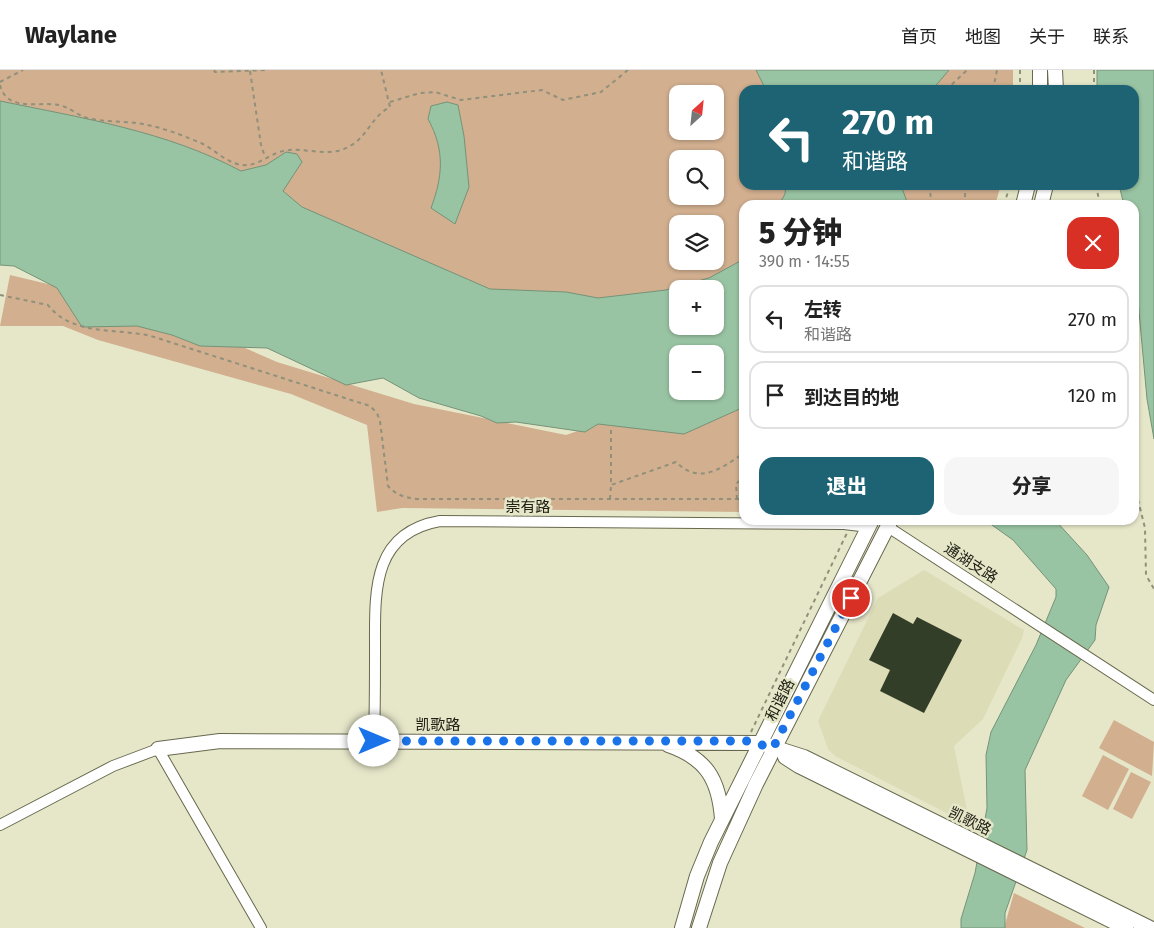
<!DOCTYPE html>
<html lang="zh">
<meta charset="utf-8">
<style>
:root{--surface:#fff;--page:#f6f6f6;--text:#222;--muted:#767676;--line:#e0e0e0;--accent:#1d6373}
body{margin:0;font-family:"Fira Sans","Noto Sans SC",sans-serif;background:var(--page);color:var(--text);height:100vh;display:flex;flex-direction:column;font-size:19px;white-space:nowrap}
*{box-sizing:border-box;margin:0}
p{font-size:16px;color:var(--muted)}
.icon{flex:none;width:28px;height:28px;fill:none;stroke:currentColor;stroke-width:2;stroke-linecap:round;stroke-linejoin:round}
.map{position:relative;flex:1;overflow:hidden}
.side{position:absolute;left:739px;top:130px;width:400px;height:325px;display:flex;flex-direction:column;background:var(--surface);border-radius:15px;box-shadow:0 1px 4px #0004}
.side>*{flex:none}
.top-card{position:absolute;left:739px;top:15px;width:400px;height:105px;border-radius:15px;box-shadow:0 1px 4px #0004;background:#1d6373;color:#fff;overflow:hidden}
.needle{width:32px;rotate:27deg}
.tools{position:absolute;left:669px;top:15px;display:grid;gap:10px}
.tools a{display:grid;place-items:center;width:55px;height:55px;border-radius:10px;background:var(--surface);box-shadow:0 1px 4px #0004;font-size:25px}
.pin{position:absolute;display:grid;place-items:center;width:42px;height:42px;color:#fff;margin:-21px;border:2px solid #fff;border-radius:50%;box-shadow:0 1px 5px #0007}
.me{position:absolute;width:55px;margin:-28px;rotate:90deg;stroke-linejoin:round;filter:drop-shadow(0 0 4px #0008)}
.turn{display:flex;align-items:center;gap:18px;height:105px;padding:0 20px;font-size:22px}
.turn .icon{width:65px;height:65px;stroke-width:2.5}
.turn b{display:block;font-size:35px;line-height:42px}
.round{display:grid;place-items:center;flex:none;width:52px;height:52px;border-radius:15px;background:var(--page)}
.overview{display:flex;align-items:center;justify-content:space-between;height:85px;padding:0 20px}
h1{font-size:30px;font-weight:800;line-height:38px}
.button{display:flex;gap:10px;margin-top:auto;padding:10px 20px}
.button a{flex:1;height:58px;border-radius:15px;background:var(--accent);color:#fff;font-size:20px;font-weight:800;line-height:58px;text-align:center}
.button a+a{background:var(--page);color:var(--text)}
ul{padding:0;list-style:none}
li{display:flex;align-items:center;gap:15px;height:68px;margin:0 10px 8px;padding:0 10px;border:2px solid var(--line);border-radius:15px}
li div{flex:1}
li b{display:block;font-size:19px}
li em{font-style:normal}
header{display:flex;align-items:center;gap:30px;box-sizing:border-box;height:70px;padding:0 25px;background:var(--surface);border-bottom:1px solid var(--line)}
header strong{font-size:24px}
nav{display:flex;gap:28px;margin-inline-start:auto;font-size:18px}
.map>svg:first-child{display:block}
.built{fill:#dcdcb7}
.green{fill:#d1af8f;fill-rule:evenodd}
.water{fill:#99c4a3;stroke:#759378;fill-rule:evenodd}
.building{fill:#333e28}
.lines{fill:none;stroke-linecap:round;stroke-linejoin:round}
.minor-casing{stroke:#68684e;stroke-width:12}
.major-casing{stroke:#68684e;stroke-width:16}
.path{stroke:#90907b;stroke-width:2;stroke-dasharray:4 4;stroke-linecap:butt}
.minor{stroke:#fff;stroke-width:10}
.major{stroke:#fff;stroke-width:14}
.route{stroke:#1a73e8;stroke-width:9;stroke-dasharray:0 16.2}
.labels{text-anchor:middle;dominant-baseline:central;stroke-width:5;stroke-linejoin:round;paint-order:stroke}
.street-label{font-size:15px;fill:#202015;stroke:#e6e7c9}
</style>
<header>
<strong>Waylane</strong>
<nav><a>首页</a><a>地图</a><a>关于</a><a>联系</a></nav>
</header>
<div class="map">
<svg width="1154" height="858" viewBox="0 0 1154 858">
<rect width="100%" height="100%" fill="#e6e7c9"/>
<path class="built" d="M924 500 1024 560 1022 568 983 649 954 676 970 755 835 686 828 679 818 651 878 528Z"/>
<path class="green" d="M0 0H778L790 20H744V115H793L787 135H744V199L678 219 610 254 404 214 0 60ZM678 24H715V61H678ZM678 89H715V126H678ZM678 154H715V191H678Z
M936 0H1013V20H922Z
M898 115H1001L995 135H902Z
M10 205 160 241 277 292 414 334 566 365 598 354 744 325V442L402 438 377 442 367 355 291 324 98 270 63 256H0Z
M1114 650 1154 672 1152 706 1099 678Z
M1103 685 1129 699 1108 740 1082 726Z
M1131 702 1151 712 1132 749 1113 739Z
M1014 823 1085 858H1004Z"/>
<path class="water" d="M756 0H949L932 20H766Z
M1097 0H1154V369L1147 329 1134 187V135H1124L1119 115H1134V20H1097Z
M0 31C82 48 166 61 241 101L266 95 286 82 297 84 302 92 283 121 302 137 490 219 566 222 598 228 666 220 709 208 744 189V337L684 364 598 354 585 362 516 352 497 353 481 346 419 328 383 308 346 315 267 278 200 276 172 265 137 256 82 257 57 218 14 196 0 195ZM678 219H715V256H678ZM678 284H715V321H678Z
M447 32 458 35 464 66 469 117 455 154 431 138C443 106 445 80 428 49L431 36Z
M786 115H901L907 132 916 135H779L785 124Z
M985 450H1055L1087 485 1109 517 1096 555 1095 570 1066 610 1025 700 1027 780 1005 843V858H961V849L975 803 987 738 986 685 991 662 1036 575 1056 527V519L1013 470Z"/>
<path class="building" d="M893 543 913 554 917 547 962 570 924 643 880 621 890 600 869 590Z"/>
<g class="lines">
<g class="minor-casing">
<path id="minor" d="M888 457 1154 630
M374 671C375 640 375 609 375 579 375 523 371 463 440 451L844 454 869 457
M0 755 113 696 158 679 261 858"/>
</g>
<g class="major-casing">
<path id="major" d="M1055 0 1056 20
M1040 20V0
M1023 135 1028 115
M1041 135 1046 115
M668 675C706 688 719 709 722 749
M158 679 220 671 760 673 804 687 1150 858
M785 687 799 696 1126 858
M682 858 697 806 711 772 872 450
M699 858 720 793 756 714 891 450"/>
</g>
<path class="path" d="M214 0 215 2 267 0
M1020 0V20
M1094 0V20
M250 1 261 75 265 87
M0 12 23 0
M0 15C7 43 40 31 59 35 69 37 77 45 87 48 103 52 120 51 136 53 159 56 179 64 201 73 216 80 230 97 248 95 260 94 270 84 283 81 304 76 329 89 350 76 368 66 371 47 390 37L381 0
M946 20 967 0
M993 20 997 0
M390 32 420 23 435 22 461 30 542 20 563 30 601 22 628 0
M929 115 932 135
M1096 115 1100 135
M965 135V115
M1004 135 1010 115
M0 225 48 235C72 266 117 258 151 266L370 336 377 343 380 351 388 416C396 425 404 427 416 429H744
M611 360V415L676 392C699 415 721 399 744 383
M1134 414 1145 458 1146 505 1154 519
M610 429 611 415
M737 429 736 414 744 407
M751 662 847 463"/>
<use href="#minor" class="minor"/>
<use href="#major" class="major"/>
</g>
<g class="lines">
<path class="route" d="M374 671H747L773 678 851 528"/>
</g>
<g class="labels">
<g class="street-label">
<text x="528" y="437">崇有路</text>
<text transform="translate(971 493) rotate(33)">通湖支路</text>
<text transform="translate(780 630) rotate(-63)">和谐路</text>
<text x="438" y="655">凯歌路</text>
<text transform="translate(970 751) rotate(26)">凯歌路</text>
</g>
</g>
</svg>
<div class="tools">
<a><svg class="needle" viewBox="-14 -14 28 28"><path d="M0-13l5 13h-10z" fill="#e53935"/><path d="M0 13l5-13h-10z" fill="#767676"/></svg></a>
<a><svg class="icon" aria-label="search" viewBox="0 0 24 24"><circle cx="10" cy="10" r="6"/><path d="M15 15l6 6"/></svg></a>
<a><svg class="icon" aria-label="layers" viewBox="0 0 24 24"><path d="M12 4l9 5-9 5-9-5zM3 14l9 5 9-5"/></svg></a>
<a>+</a>
<a>−</a>
</div>
<div class="pin" style="left:851px;top:528px;background:#d93025"><svg class="icon" aria-label="arrive" viewBox="0 0 24 24"><path d="M6 21V4h12l-3 4 3 4H6"/></svg></div>
<svg class="me" style="left:374px;top:671px" viewBox="-20 -20 40 40"><circle r="19" fill="#fff"/><path d="M0-13L10 11 0 6-10 11z" fill="#1a73e8"/></svg>
<div class="top-card">
<div class="turn"><svg class="icon" aria-label="left" viewBox="0 0 24 24"><path d="M17 20v-9H6M10 6l-5 5 5 5"/></svg><div><b>270 m</b>和谐路</div></div>
</div>
<section class="side">
<div class="overview"><div><h1>5 分钟</h1><p>390 m · 14:55</p></div><a class="round" style="background:#d93025;color:#fff"><svg class="icon" aria-label="close" viewBox="0 0 24 24"><path d="M6 6l12 12M18 6L6 18"/></svg></a></div>
<ul>
<li><svg class="icon" aria-label="left" viewBox="0 0 24 24"><path d="M17 20v-9H6M10 6l-5 5 5 5"/></svg><div><b>左转</b><p>和谐路</p></div><em>270 m</em></li>
<li><svg class="icon" aria-label="arrive" viewBox="0 0 24 24"><path d="M6 21V4h12l-3 4 3 4H6"/></svg><div><b>到达目的地</b></div><em>120 m</em></li>
</ul>
<div class="button"><a>退出</a><a>分享</a></div>
</section>
</div>
